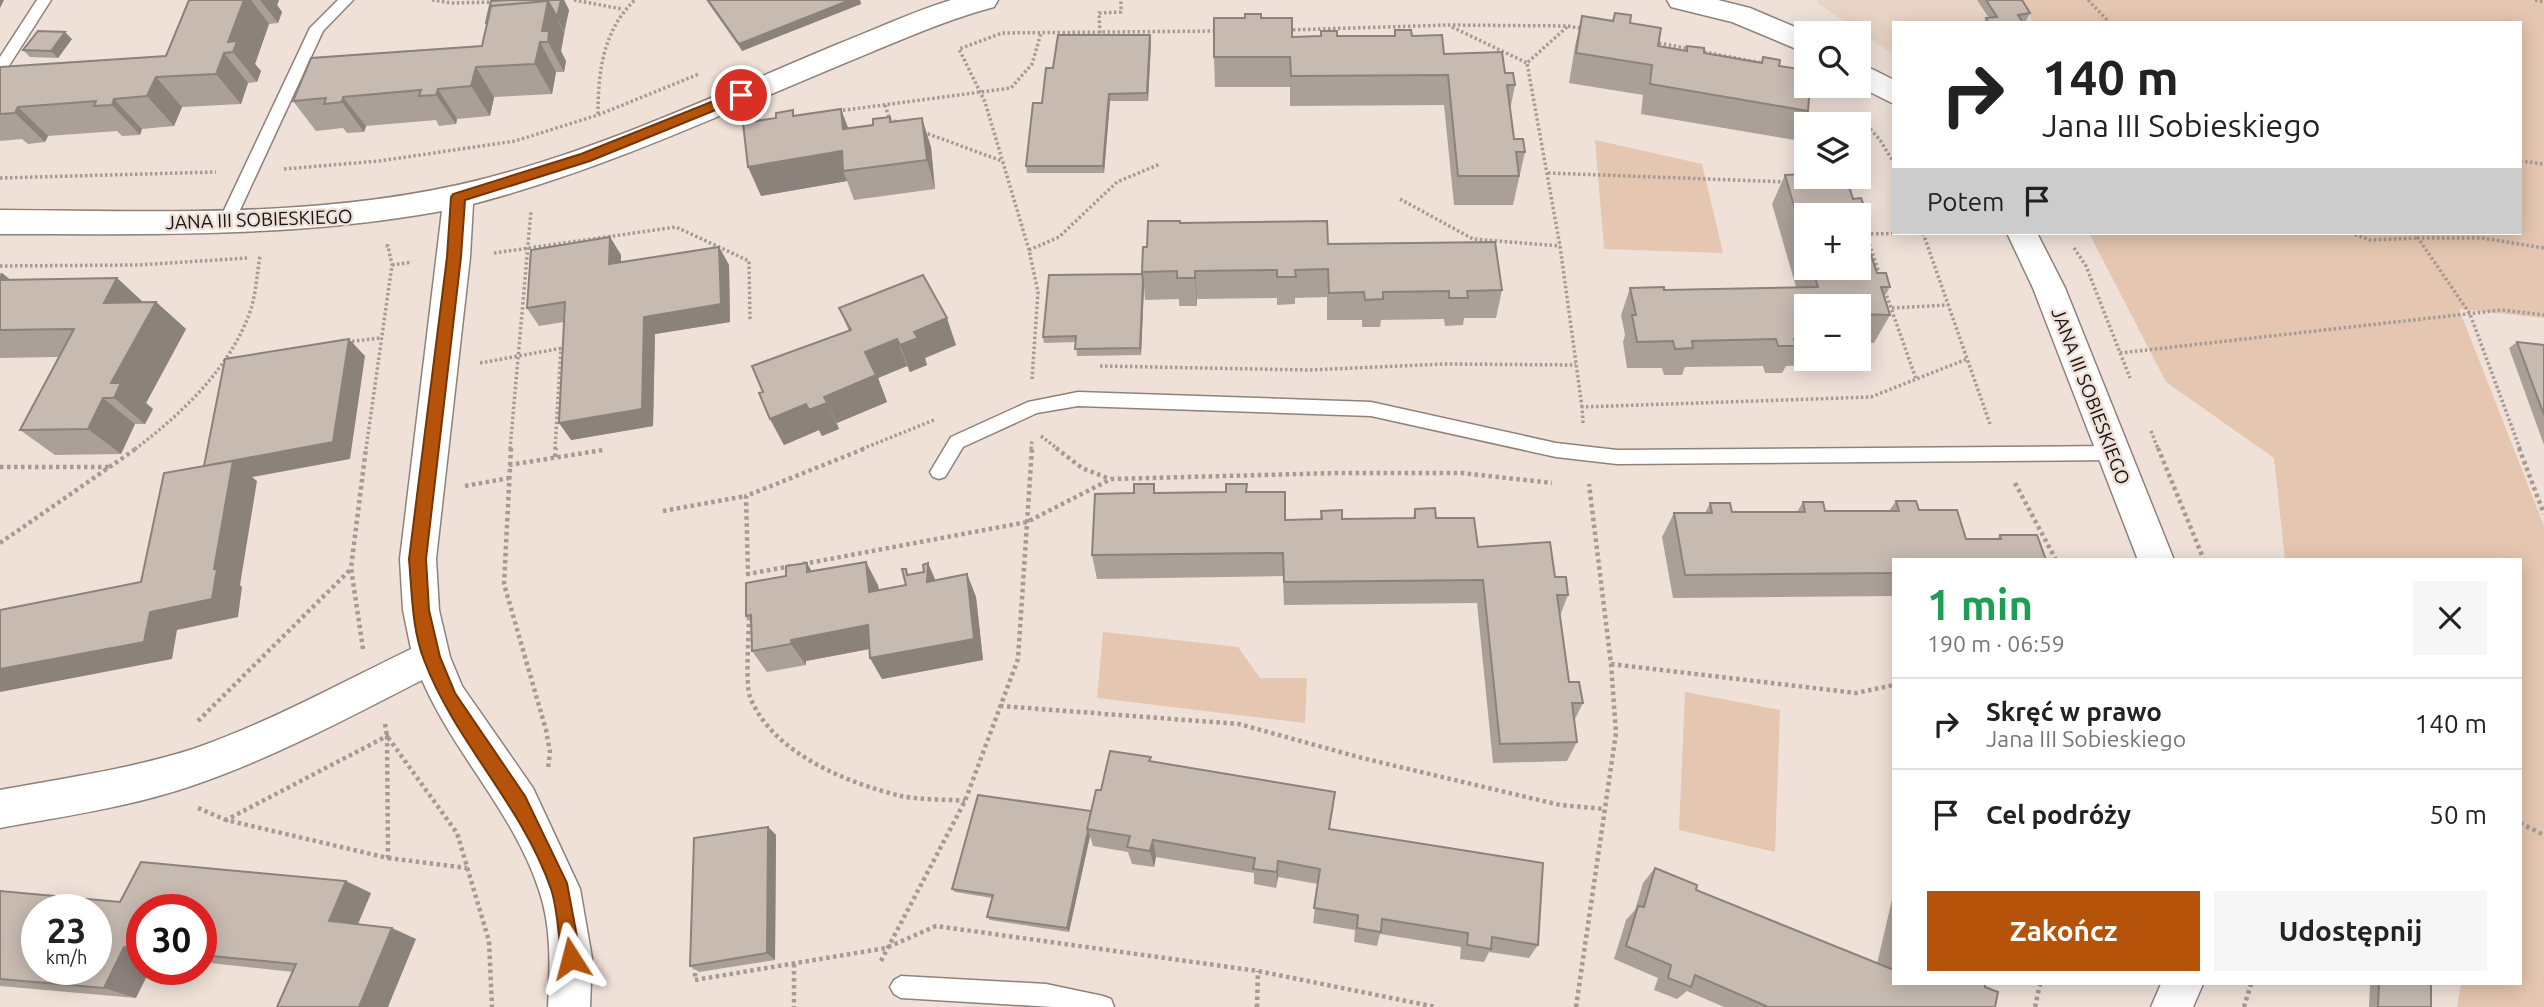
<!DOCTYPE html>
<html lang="pl">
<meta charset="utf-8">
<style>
:root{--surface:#fff;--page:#f6f6f6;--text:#222;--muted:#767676;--line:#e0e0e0;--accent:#b45309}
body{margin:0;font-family:Ubuntu,sans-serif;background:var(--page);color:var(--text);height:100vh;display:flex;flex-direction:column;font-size:26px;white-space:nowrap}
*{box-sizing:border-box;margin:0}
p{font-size:23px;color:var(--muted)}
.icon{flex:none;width:38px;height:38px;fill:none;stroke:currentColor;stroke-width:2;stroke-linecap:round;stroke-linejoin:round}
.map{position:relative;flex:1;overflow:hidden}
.sheet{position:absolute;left:1892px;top:558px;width:630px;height:427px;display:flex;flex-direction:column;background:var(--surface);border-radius:0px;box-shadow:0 4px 18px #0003}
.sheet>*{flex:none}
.hud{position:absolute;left:1892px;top:21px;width:630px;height:214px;border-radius:0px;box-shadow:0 4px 18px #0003;background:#fff;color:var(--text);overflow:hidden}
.fabs{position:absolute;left:1794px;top:21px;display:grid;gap:14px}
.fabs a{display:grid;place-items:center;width:77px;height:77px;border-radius:0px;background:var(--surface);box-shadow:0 4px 18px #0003;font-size:35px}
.speed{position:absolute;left:21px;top:894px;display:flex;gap:14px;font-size:35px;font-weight:700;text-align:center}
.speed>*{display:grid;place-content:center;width:91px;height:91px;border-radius:50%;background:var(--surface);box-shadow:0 4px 18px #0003;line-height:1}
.speed small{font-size:18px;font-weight:400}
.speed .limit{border:10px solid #d22;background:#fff;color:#111}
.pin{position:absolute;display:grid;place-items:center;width:60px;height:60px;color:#fff;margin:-30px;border:4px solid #fff;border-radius:50%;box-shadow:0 2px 7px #0007}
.me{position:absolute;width:77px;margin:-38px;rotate:351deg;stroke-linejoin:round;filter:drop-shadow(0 0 5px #0008)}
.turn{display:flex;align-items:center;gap:24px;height:147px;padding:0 35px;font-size:32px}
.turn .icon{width:91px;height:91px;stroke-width:2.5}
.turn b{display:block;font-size:49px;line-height:60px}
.then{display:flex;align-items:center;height:66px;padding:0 35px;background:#0003;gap:14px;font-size:26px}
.round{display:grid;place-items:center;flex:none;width:74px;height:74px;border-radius:0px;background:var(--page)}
.head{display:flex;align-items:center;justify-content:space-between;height:119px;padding:0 35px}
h1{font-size:42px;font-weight:700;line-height:52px;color:#1e9e55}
.cta{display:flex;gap:14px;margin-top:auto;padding:14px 35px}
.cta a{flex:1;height:80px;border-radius:0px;background:var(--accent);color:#fff;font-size:28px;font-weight:700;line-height:80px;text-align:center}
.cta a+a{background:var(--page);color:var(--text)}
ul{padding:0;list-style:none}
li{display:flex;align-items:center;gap:21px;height:91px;padding:0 35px;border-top:2px solid var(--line)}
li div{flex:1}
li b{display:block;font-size:26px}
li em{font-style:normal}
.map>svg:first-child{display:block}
.built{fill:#e9d5c7}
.green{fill:#e5c6b0}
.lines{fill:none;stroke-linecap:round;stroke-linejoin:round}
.lane-casing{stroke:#8e8279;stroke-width:3}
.street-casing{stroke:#8e8279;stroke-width:3}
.path-far1{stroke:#a69b94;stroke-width:3.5;stroke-dasharray:2.5 2.5;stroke-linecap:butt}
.path{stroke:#a69b94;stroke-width:4.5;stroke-dasharray:3.5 3.5;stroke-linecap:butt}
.lane{fill:#fff;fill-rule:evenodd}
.street{fill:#fff;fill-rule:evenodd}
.wall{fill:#aba098;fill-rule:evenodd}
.shaded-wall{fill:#8b827c}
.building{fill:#c7bab1;stroke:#8b827c;stroke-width:2;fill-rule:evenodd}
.route{fill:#b45309;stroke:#753606;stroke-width:2}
.labels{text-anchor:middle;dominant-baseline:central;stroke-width:5;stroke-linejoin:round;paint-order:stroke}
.street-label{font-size:19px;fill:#1a1613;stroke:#efe1d8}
</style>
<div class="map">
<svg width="2544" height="1007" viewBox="0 0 2544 1007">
<rect width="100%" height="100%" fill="#efe1d8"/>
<path class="built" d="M1817 0H2023L2033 23H1894L1893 54 1817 3Z"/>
<path class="green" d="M2023 0H2544V318L2459 309 2544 526V1007H2457L2461 984H2520V560H2285L2274 458 2166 382 2089 233H2520V23H2033Z
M1595 140 1702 164 1723 253 1604 249Z
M1103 632 1238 647 1260 678H1307L1305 723 1097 698Z
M1685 692 1780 710 1775 852 1679 830Z"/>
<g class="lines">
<g class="lane-casing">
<path id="lane" d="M37 0H51L5 72 0 73V57Z
M338 0H353L323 31 234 223 226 229 221 227 218 223 310 28Z
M1078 392 1371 402 1556 443 1617 450 2113 446 2119 448 2122 453 2119 458 2113 460 1617 464 1556 457 1371 416 1078 406 1037 413 963 447 945 477 939 479 933 477 930 472 951 437 1028 402Z
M901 976 1046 984 1103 996 1111 999 1114 1007H1053L901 998 894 994 890 987 894 980Z"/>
</g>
<g class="street-casing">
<path id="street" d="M951 0H998L994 7C942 21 894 43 845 63 722 114 602 170 473 204L470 257 436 559 439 610 450 657 462 686 533 788 580 889 592 958 590 1007H548C550 969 552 927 539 890 514 813 454 754 422 680 348 718 273 758 194 785 131 807 65 816 0 828V790C65 778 130 769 193 749 268 723 339 684 411 649L403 610 400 559 442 211C295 238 148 234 0 234V210C170 211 343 220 509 172 621 140 730 89 838 44 876 29 912 12 951 0Z
M1667 0H1718L1750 8 1809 33H1806V53L1732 22 1671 7Z
M1858 62 1894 80V104L1858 86Z
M2007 233H2037L2065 288 2174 560H2138L2033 288Z
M2161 984H2203L2193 1007H2151Z"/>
</g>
<path class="path-far1" d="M432 0 452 3 495 2
M574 0 622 9
M2088 0 2110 23
M2535 0 2544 2
M1452 27 1527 63
M1567 27 1527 63 1560 246 1582 407
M1288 30 1449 25 1568 26 1584 29
M1100 33 1099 13 1121 12V0
M1654 42 1690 49
M1699 51 1762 63
M1821 86 1841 97
M885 105 890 120 898 122
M838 111 1011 88 1032 64 1041 33
M598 114C598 72 603 30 635 0
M1857 114 1880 140 1894 163
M923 132 1002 161
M2520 161 2544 164
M284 169 379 161 515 141 598 115 699 74
M1548 173 1787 182
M0 178 216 172
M1400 199 1473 239 1560 246
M1858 222 1866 234 1880 276
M1923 233 1990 424
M2350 233 2370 240 2418 238
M1866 234 1921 233
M2074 248 2086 266 2130 378
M1029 250 1059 237 1117 182 1160 164
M494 253 676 227 749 261 750 320
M392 265 412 262
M0 266 138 265 247 258
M1885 291 1916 379
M1892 308 1948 305
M347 342 380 338
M2120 353 2502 310 2544 315
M480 363 568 347
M1100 366 1309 370 1444 364 1576 365
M1032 379 1038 292 1029 250 985 102 959 49 1002 33 1220 31
M1583 423 1582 407 1871 397 1967 359
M2151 431 2158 449
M1041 436 1058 449
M135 449C182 414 232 366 251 309 256 292 257 274 260 256
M366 449 392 265 388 246 384 245
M510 449 531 211
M555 449 561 348
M862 449 934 420
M1031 449 1032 440
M2520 449 2470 314 2418 238H2482L2544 248"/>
<path class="path" d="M511 448 504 584 546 730 550 752 548 769
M1056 448 1082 468 1110 479
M2158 448 2204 560
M2519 448 2544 514
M555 457 556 448
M509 465 603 450
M0 467H111
M2015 483 2056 560
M465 486 509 478
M663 511 746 496
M0 543 137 448
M803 564 1027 522 1111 479 1337 473H1462L1552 483
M791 566 748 574 746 496 866 448
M749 617C749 635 745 683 750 697 772 753 847 783 901 796 921 800 944 799 965 801
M363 649 351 568 366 448
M1611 664 1856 693 1894 685
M1000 706 1239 724 1362 758 1560 805 1605 809
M198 721 351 569
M385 724 387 736 457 833 489 941 492 1007
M387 736 388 858 226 820Z
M198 808 226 820
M2520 823 2544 835
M388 858 467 868
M881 961 965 801 1018 659 1032 448
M794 964V1007
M695 966V980L886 948 936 926 1258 971 1436 1007
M1257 1007 1258 971
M1576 1007 1616 733 1611 664 1589 484
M2035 1007 2040 984
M2244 1007 2251 984"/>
<use href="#lane" class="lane"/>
<use href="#street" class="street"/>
</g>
<path class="wall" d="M189 0H279L277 5 282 12 278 23 269 24 255 64 261 71 257 82 248 83 241 104 182 107 174 126 142 129 140 135 122 136 117 131 48 136 45 142 28 144 22 139 0 141V67L166 56Z
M509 0H564L569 10 561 51 566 61 564 72H556L552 94 494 97 490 116 457 119 456 124 439 126 436 120 366 126 364 132 347 133 343 128 316 131 293 101 482 46 487 25 486 23Z
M706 0H860L861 4 742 51Z
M1977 0H2022L2030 13 2026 21H2022L2023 23H1983L1986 18H1989Z
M1582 16 1630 23 1658 46 1686 51 1687 46 1704 53 1761 63 1763 57 1779 66 1808 111 1795 140 1641 114 1643 95 1569 83 1575 46Z
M1261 18 1292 37 1394 36 1395 30 1412 36 1444 54 1505 73 1515 85 1510 110 1514 139 1525 152 1513 205H1454L1444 105 1290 106V87H1215L1214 57Z
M72 39 58 58 30 57 23 50Z
M1151 42 1148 101H1110L1104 173H1027L1026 166 1053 68Z
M795 115 848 128 892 122 931 147 935 189 854 200 847 181 761 196Z
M1785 175 1853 199 1866 211 1860 222 1877 273 1890 287 1884 297 1890 315 1874 343 1858 342V306H1806V359H1819L1816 365 1786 366 1782 373H1765L1763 366 1685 367 1682 375H1664L1662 368H1627L1623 342 1625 335 1621 315 1630 288 1664 290 1796 287 1772 204ZM1806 215 1858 268H1806Z
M1180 223 1328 244 1502 290 1496 318H1464L1463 325 1445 326 1444 319 1381 320 1380 327H1362V320H1327V297L1295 298V304L1277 305V298L1197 299V306H1179V299L1145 300 1144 287 1141 355 1077 356 1076 342 1044 343 1043 337 1142 274 1143 247H1147Z
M610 237 621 255V262L719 247 729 265 730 322 655 334 653 426 571 440 564 322 539 326 527 308Z
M0 273H2L10 280 117 278 143 302H156L186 329 146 403 153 409 145 424H135L121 454 55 455 20 430 59 357 0 358Z
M839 308 956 345 925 358 927 365 910 372 907 366 878 378 887 402 837 423 839 429 822 436 819 430 784 445 770 419 763 392 849 331Z
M2517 342 2544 345V445L2509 348Z
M1247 492 1285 520 1320 519 1321 511 1342 519 1413 518 1415 509 1436 518 1478 547 1555 577 1568 595 1560 616 1569 682 1583 703 1574 721 1577 742 1567 761 1493 763 1477 603 1284 605 1283 576 1097 579 1092 555 1134 493Z
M1896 501 1919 510 1966 539H1997L2000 535H2037L1894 560V596L1673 598 1662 537 1674 513H1705L1710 503 1732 512H1797L1803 502 1825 511H1889Z
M812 571 878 585 879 590 906 585 909 574 935 580 967 574 976 597 983 660 882 679 870 658 869 649 806 661V665L767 672 752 651 751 623 746 616Z
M1151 762 1333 809 1329 829 1538 945 1529 958 1489 952 1484 962 1460 959 1461 947 1380 934 1377 946 1354 942 1355 930 1313 923 1318 884 1278 877 1276 888 1254 884V873L1156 857 1154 867 1132 864 1128 852 1093 846 1090 836 1069 932 990 920 987 917 992 898 955 892 952 889 1091 811 1101 790Z
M768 827 776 835 775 960 699 972 690 966Z
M1655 868 1696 890 1877 964 1894 891V984L1985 987 1995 1007H1724L1687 991 1677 999 1654 990 1658 978 1614 959 1626 920 1635 910 1643 883Z
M0 891 120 902 371 893 358 924 416 939 293 972 201 962V910H142V970L136 998 0 986Z
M2370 984H2431V1007H2369Z"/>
<path class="shaded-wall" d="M0 0H4L0 8Z
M244 0H251L269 24 255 64 261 71 257 82 233 52 228 42Z
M260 0H279L277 5 282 12 278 23Z
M561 0H564L569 10 564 31 557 17Z
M850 0H860L861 4 742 51 739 44Z
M548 1 564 32 561 51 566 61 564 72 542 31Z
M65 32 72 39 58 58 51 51Z
M1150 35 1151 42 1148 101 1147 93Z
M540 42 556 72 552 94 535 64Z
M224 53 248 83 241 104 216 74Z
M476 67 494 97 490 116 471 86Z
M156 77 182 107 174 126 147 96Z
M438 89 457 119 456 124 436 95Z
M1109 94 1110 101 1104 173 1103 166Z
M343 97 366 126 364 132 342 102Z
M114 99 142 129 140 135 112 105Z
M18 107 48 136 45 142 15 113Z
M841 109 852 138 843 129Z
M922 118 931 147 935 189 927 160Z
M842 151 843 171 847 181 761 196 748 167Z
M610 237 621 255 620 282 609 264Z
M719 247 729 265 730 322 655 334 653 426 571 440 559 423 644 317Z
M1195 271 1197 299V306L1195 278Z
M2 273 35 300 0 282V276Z
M117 278 147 306 104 303Z
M1143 280 1144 286 1141 355 1140 348Z
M156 302 186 329 146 403 153 409 145 424 114 398 111 383Z
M947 318 956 345 925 358 927 365 910 372 900 345 914 332Z
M349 339 365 356 350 459 252 477 257 481 240 585 242 587 238 617 177 630 172 659 0 692V669L150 612 214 569 204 466Z
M897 339 907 366 878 378 887 402 837 423 824 397 865 352Z
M103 398 135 424 121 454 88 429Z
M827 403 839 429 822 436 819 430 784 445 770 419 806 404Z
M866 562 878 585 881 614 869 592Z
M807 563 820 586 807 572Z
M928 563 938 586 927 582Z
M967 574 976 597 983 660 882 679 870 658Z
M868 625 880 647 806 661V665L791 644V640Z
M768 827 776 835 775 960 767 953Z
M1088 831 1090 836 1069 932 1067 928Z
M1153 840 1156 857 1154 867 1150 851Z
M1278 861V877L1276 888 1277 872Z
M346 881 371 893 354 933 329 921Z
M392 928 416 939 388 1007H359Z
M124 947 142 953V970H150L136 998 104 988Z"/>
<path class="building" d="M189 0H244L228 42 237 41 233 52 224 53 216 74 156 77 147 96 114 99 112 105 94 106 96 101 18 107 15 113 0 114V67L166 56Z
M509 0H561L557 17 548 1 491 6 487 23H486L491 1Z
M708 0H850L739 44Z
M1986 0H2022L2030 13 2018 15 2023 23H1989L1986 18 1997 17Z
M548 1 542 31H549L548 42H540L535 64 476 67 471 86 438 89 436 95 419 96 421 90 343 97 342 102 324 104 326 98 293 101 311 58 482 46 491 6Z
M1615 13 1631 15 1630 23 1661 28 1658 46 1687 51V46L1704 48V53L1762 63 1763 57 1780 60 1779 66 1806 70V86H1810L1808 111 1650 84 1652 65 1576 53 1582 16 1613 21Z
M1245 14H1261V18H1292V37L1321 36V31H1337V36H1395V30H1411L1412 36 1442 35 1444 54 1502 52 1505 73H1513L1515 85H1507L1514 139H1523L1525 152H1516L1519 176H1458L1448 75 1291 76 1290 57H1214V18H1245Z
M38 31 65 32 51 51 23 50Z
M1058 35H1150L1147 93 1109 94 1103 166H1026L1033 103H1042L1046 68H1053Z
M841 109 843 129 873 125V119L890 117V122L922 118 927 160 843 171 842 151 748 167 743 123 776 118V113L793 110V116Z
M1806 174V177H1846L1853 199 1861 198 1866 211H1857L1858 215H1806V247L1785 175Z
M1858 216 1877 273H1886L1890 287H1881L1890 315 1858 314V306H1806V339H1794L1796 346H1778L1776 339 1692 341 1693 348 1675 349 1673 341 1637 342 1632 315H1636L1630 288 1664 287V290L1818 287 1812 268H1858Z
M1148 221H1180V223L1327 221 1328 244 1495 242 1502 290 1467 291 1468 298H1449V291L1383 292V299L1365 300 1364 292 1329 293 1328 269 1295 270 1296 277H1277V270L1195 271V278H1177V271L1142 272 1143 247H1147Z
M610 237 609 264 719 247 721 304 644 317 642 409 559 423 565 302 527 308 531 250Z
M1142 274 1143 280 1140 348 1075 349 1076 336 1043 337 1049 275Z
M923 275 947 318 914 332 918 338 900 345 897 339 865 352 876 375 824 397 827 403 809 410 806 404 770 419 759 393 763 392 752 366 851 330 839 308Z
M117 278 104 303 156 302 111 383H121L114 398H103L88 429 20 430 74 329 0 330V280Z
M349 339 333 442 204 466 225 359Z
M2517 342 2544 345V415Z
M233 461 214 569H217L212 599 150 612 144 642 0 669V610L141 582 164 473Z
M1134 484H1154V493L1226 492V484H1247L1246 492H1285V520L1322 519 1321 511 1342 510V519L1415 518V509L1435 508 1436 518H1474L1478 547 1550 542 1555 577H1566L1568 595H1557L1569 682H1579L1583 703H1572L1577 742 1500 744 1483 580 1284 582 1283 553 1092 555 1095 494 1134 493Z
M1896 501H1916L1919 510H1957L1966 539H2001L2000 535H2037L2046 560H1894V573L1685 575 1674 513H1712L1710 503H1730L1732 512H1805L1803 502H1823L1825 511H1899Z
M866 562 869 592 906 585 902 569H906L907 575 924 572 923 565 928 563 927 582 967 574 974 639 870 658 868 625 791 640V644L752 651 751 615 746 616V583L786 576V566L807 563V572Z
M1110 751 1151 757 1149 761 1335 792 1329 829 1543 863 1538 945 1492 937 1491 949 1467 945 1468 933 1382 919 1381 932 1357 928 1358 915 1314 908 1320 869 1278 861 1277 872 1253 869 1255 858 1153 840 1150 851 1127 847 1130 836 1087 829 1096 790H1101Z
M978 795 1091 811 1087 829 1088 831 1067 928 987 917 993 895 952 889Z
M768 827 767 953 690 966 694 838Z
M141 862 346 881 329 921 392 928 359 1007H277L296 964 201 955V910H142V949L124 947 104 988 0 979V891L120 902ZM37 910H96V970H37Z
M1655 868 1697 885 1696 890 1894 970V984H1985V987L1998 992 1995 1007H1768L1695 975 1691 987 1668 978 1671 965 1626 946 1638 906 1644 907Z
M2379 984H2431V1007H2378Z"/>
<path class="route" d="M741 90 745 91V98L590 161 465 200 461 257 426 559 429 610 440 657 455 693 525 796 567 883 581 958 578 965 571 968 564 965 562 958C558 936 558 910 551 889 522 805 455 742 424 660 412 629 412 593 409 559L447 257 451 197 453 194 581 154Z"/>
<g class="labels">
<g class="street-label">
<text transform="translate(259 219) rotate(-2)">JANA III SOBIESKIEGO</text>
<text transform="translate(2091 396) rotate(69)">JANA III SOBIESKIEGO</text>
</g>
</g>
</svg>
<div class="fabs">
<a><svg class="icon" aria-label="search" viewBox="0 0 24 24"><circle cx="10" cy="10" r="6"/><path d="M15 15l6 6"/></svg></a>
<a><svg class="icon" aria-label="layers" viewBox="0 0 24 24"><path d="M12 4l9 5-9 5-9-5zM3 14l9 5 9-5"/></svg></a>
<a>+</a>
<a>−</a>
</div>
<div class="speed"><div>23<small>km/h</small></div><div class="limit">30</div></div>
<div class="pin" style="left:741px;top:95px;background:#d93025"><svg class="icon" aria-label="arrive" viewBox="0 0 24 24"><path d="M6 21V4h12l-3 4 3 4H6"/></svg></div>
<svg class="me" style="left:571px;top:958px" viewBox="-20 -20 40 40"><path d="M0-17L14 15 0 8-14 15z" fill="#b45309" stroke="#fff" stroke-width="4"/></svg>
<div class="hud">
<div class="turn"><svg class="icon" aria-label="right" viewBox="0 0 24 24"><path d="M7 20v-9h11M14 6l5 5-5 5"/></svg><div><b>140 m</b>Jana III Sobieskiego</div></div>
<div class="then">Potem<svg class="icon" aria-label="arrive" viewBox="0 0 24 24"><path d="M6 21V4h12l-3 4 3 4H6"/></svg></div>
</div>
<section class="sheet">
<div class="head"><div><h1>1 min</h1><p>190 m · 06:59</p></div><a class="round"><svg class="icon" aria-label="close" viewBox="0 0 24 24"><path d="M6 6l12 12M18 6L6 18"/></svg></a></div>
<ul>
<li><svg class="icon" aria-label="right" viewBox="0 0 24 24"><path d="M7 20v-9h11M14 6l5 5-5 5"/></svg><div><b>Skręć w prawo</b><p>Jana III Sobieskiego</p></div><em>140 m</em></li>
<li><svg class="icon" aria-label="arrive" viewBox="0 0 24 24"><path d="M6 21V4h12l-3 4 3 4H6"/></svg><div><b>Cel podróży</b></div><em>50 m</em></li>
</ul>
<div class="cta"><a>Zakończ</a><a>Udostępnij</a></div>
</section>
</div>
